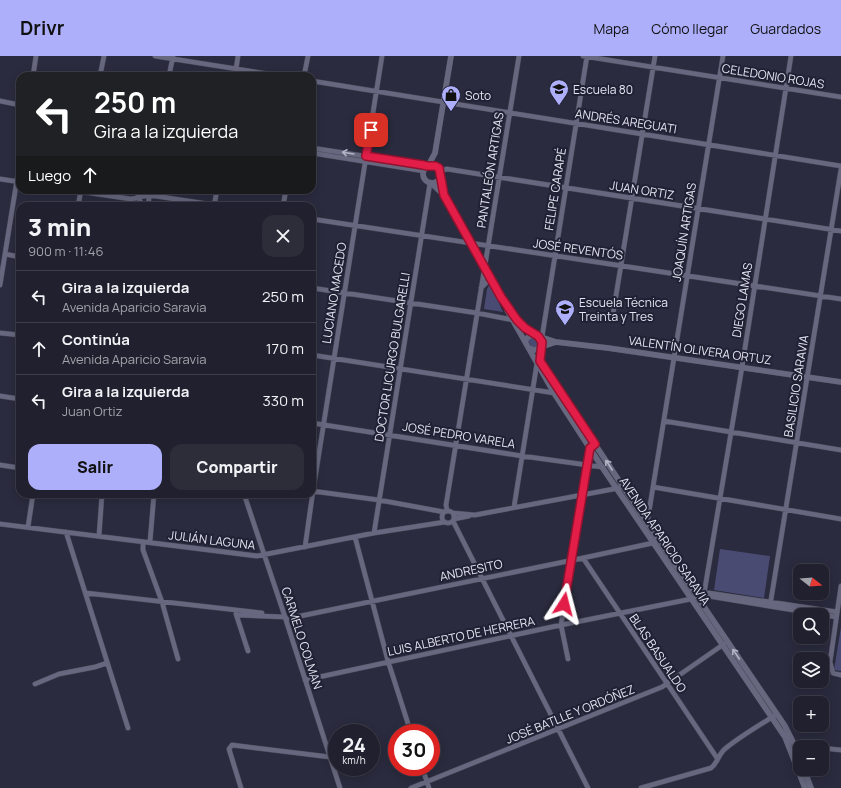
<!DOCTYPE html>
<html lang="es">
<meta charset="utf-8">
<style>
:root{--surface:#20202e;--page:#2d2d3a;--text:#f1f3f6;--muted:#a2a3aa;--line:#3d3e4a;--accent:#adaffb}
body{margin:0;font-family:Manrope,sans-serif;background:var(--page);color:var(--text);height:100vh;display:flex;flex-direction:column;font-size:15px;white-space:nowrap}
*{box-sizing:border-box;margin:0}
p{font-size:13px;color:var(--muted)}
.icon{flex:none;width:22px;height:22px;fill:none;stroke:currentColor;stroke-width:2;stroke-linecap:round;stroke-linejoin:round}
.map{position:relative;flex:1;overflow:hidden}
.details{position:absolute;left:16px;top:146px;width:300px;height:296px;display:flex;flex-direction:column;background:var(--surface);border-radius:12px;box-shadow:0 2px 10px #0003,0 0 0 1px var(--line)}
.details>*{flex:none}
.hud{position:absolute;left:16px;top:16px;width:300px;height:122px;border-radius:12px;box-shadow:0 2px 10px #0003,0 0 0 1px var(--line);background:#202124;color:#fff;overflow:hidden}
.needle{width:26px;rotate:107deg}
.controls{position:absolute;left:793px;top:508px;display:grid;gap:8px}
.controls a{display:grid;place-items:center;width:36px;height:36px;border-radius:8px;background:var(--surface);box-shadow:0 2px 10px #0003,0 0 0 1px var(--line);font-size:20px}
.speed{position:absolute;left:328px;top:668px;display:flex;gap:8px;font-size:20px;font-weight:700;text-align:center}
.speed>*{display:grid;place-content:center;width:52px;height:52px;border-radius:50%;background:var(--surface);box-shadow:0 2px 10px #0003,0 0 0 1px var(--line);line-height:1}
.speed small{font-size:10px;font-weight:400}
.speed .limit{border:6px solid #d22;background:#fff;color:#111}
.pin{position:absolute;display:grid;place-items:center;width:34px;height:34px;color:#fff;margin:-17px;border-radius:8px;box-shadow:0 2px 6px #0006}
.me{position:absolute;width:44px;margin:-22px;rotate:9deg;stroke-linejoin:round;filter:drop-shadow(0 0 3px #0008)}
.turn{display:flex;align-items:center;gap:14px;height:84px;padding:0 12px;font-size:18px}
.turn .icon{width:52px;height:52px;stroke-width:2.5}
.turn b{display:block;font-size:28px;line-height:34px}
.then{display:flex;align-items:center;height:38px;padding:0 12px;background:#0003;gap:8px;font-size:15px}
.round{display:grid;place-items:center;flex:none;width:42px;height:42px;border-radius:12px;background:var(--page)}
.overview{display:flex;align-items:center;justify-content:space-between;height:68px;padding:0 12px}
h1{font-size:24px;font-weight:800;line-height:30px}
.primary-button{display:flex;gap:8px;margin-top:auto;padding:8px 12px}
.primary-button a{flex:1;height:46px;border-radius:12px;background:var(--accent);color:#111;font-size:16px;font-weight:800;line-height:46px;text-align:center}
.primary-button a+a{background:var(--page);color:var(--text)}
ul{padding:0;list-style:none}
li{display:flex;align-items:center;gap:12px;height:52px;padding:0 12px;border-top:1px solid var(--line)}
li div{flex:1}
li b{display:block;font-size:15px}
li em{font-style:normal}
header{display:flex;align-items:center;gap:24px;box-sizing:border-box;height:56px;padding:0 20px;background:var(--accent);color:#111}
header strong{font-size:19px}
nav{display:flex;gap:22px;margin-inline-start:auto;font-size:14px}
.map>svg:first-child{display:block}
.green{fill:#4a4b73}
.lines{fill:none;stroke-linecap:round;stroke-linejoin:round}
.minor-casing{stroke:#494a5a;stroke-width:5.5}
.tertiary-casing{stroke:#494a5a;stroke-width:6}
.minor{stroke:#67687f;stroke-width:4.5}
.tertiary{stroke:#67687f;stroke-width:5.5}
.oneway{stroke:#b2b3c4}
.route-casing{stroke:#92132f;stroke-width:10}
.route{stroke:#e11d48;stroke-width:7}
.labels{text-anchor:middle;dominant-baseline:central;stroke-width:4;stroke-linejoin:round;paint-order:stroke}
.street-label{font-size:12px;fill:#e4e5f2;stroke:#202134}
.poi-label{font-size:12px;fill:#e4e5f2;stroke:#202134;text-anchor:start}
</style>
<header>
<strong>Drivr</strong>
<nav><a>Mapa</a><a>Cómo llegar</a><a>Guardados</a></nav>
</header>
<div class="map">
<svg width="841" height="732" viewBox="0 0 841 732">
<rect width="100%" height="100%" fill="#2a2b3e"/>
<path class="green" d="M490 228 503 256 484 253 487 233Z
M531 281 538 283 540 288 537 292 532 291 527 284Z
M720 493 770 500 764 542 714 534Z
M841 571V615L834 614Z"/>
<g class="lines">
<g class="minor-casing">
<path id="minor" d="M155 0 281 20
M583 0 841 41
M33 20 36 0
M100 20 104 0
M169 20 173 0
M235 20 238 0
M304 20 308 0
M312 25 841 110
M0 45 20 49
M312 92 423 109 427 110
M312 97 424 115
M440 115 447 113 841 175
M0 123 20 126
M70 134 131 143 149 139 221 150
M136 134 142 150
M78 150 81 134
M148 150 150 134
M214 150 217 134
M283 150 286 134
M312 163 841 243
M5 198 20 201
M0 229 20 105
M312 232 477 257 513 264
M481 232 491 222
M613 258 655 0
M0 277 20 279
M542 281 587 0
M312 299 554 337
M0 340 20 343
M664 365 841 394
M312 367 522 400 602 411
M0 409 20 412
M653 431 841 463
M312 435 379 444 444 456
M244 438 285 561 340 732
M514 451 537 307
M447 454 446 449 519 0
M442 461a6 6 0 1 1 12 0a6 6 0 1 1-12 0Z
M453 457 475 459 619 432
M454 463 469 460
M453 465 588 732
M0 468 257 500 374 477 445 466
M647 468 723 0
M28 471 33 438
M66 476 128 672
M374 477 430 127
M99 480 102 438
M355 481 388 605 411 677
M143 486V494L162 546 178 603
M150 486 154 438
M305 491 313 435 382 0
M583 502 717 702
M841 530 830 606 833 617 841 619
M86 537 262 557
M704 538 742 311 791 0
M704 538 708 540 836 561
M770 550 841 113
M236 558 248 595
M237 559 285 561
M286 563 583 502 653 487 658 483
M568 603 561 569 590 392 595 388
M305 624 561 569 691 543 697 540 709 537 837 556
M35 628 59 618 95 611 107 607
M794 688 816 691
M822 692 841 694
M422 711 429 732
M241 732 229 693 232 689 330 701
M411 732 662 631 724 588
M641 732 711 712C718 707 718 698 726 692 741 680 758 670 774 660"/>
</g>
<g class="tertiary-casing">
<path id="tertiary" d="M423 118a9 9 0 1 1 18 0a9 9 0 1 1-18 0Z
M428 110 435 97 451 0
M441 119 444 139
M431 127 444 139 508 251
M506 249 507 254 554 337 602 411 785 681 805 732
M513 258 525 272 535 279
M538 280 556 286
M525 285 529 280 535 279 538 280 542 286 541 292 534 294 529 292
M541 291 556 286 608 292 841 326
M541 292 540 305 647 467 785 670 794 688 800 703
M804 713 811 732"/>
</g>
<use href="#minor" class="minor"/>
<use href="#tertiary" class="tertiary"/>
</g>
<defs><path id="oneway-shaft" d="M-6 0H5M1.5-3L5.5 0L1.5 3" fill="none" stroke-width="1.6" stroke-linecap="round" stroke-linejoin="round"/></defs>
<g class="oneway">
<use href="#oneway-shaft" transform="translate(348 97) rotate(-171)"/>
<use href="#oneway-shaft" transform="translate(609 409) rotate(-123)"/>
<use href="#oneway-shaft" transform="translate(736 598) rotate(-124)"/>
</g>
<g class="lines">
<g class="route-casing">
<path id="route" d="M371 74 366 100 423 109 427 110H435L439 112 444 139 501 241 517 264 525 272 538 280 542 286 540 305 595 388 590 392 564 548"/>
</g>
<use href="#route" class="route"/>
</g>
<defs>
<g id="school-pin" transform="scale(1)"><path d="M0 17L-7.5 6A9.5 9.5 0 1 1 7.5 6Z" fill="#adaffb" stroke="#202134"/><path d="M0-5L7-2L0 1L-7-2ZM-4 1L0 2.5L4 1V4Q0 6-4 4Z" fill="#111"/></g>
<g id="shop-pin" transform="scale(1)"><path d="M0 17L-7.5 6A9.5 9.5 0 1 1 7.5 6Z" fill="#adaffb" stroke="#202134"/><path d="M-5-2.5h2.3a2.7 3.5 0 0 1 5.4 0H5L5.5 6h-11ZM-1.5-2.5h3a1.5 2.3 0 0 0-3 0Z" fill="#111"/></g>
</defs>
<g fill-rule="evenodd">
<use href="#school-pin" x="559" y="33"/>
<use href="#shop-pin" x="451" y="39"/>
<use href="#school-pin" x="565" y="253"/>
</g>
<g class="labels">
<g class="street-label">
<text transform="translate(773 20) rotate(9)">CELEDONIO ROJAS</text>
<text transform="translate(626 65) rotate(9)">ANDRÉS AREGUATI</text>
<text transform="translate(490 114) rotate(-81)">PANTALEÓN ARTIGAS</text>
<text transform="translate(555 133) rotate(-81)">FELIPE CARAPÉ</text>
<text transform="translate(642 134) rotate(9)">JUAN ORTIZ</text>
<text transform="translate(684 176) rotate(-81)">JOAQUÍN ARTIGAS</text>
<text transform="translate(578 193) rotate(8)">JOSÉ REVENTÓS</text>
<text transform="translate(334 237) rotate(-81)">LUCIANO MACEDO</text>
<text transform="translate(742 244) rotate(-81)">DIEGO LAMAS</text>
<text transform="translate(700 294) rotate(8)">VALENTÍN OLIVERA ORTUZ</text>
<text transform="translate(392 301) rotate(-81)">DOCTOR LICURGO BULGARELLI</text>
<text transform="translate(796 330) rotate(-81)">BASILICIO SARAVIA</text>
<text transform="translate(459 379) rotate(9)">JOSÉ PEDRO VARELA</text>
<text transform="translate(212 484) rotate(7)">JULIÁN LAGUNA</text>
<text transform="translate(665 485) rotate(56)">AVENIDA APARICIO SARAVIA</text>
<text transform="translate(471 514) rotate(-12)">ANDRESITO</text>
<text transform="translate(461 580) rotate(-12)">LUIS ALBERTO DE HERRERA</text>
<text transform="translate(302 582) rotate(72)">CARMELO COLMAN</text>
<text transform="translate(658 597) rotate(56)">BLAS BASUALDO</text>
<text transform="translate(570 658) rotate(-22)">JOSÉ BATLLE Y ORDÓÑEZ</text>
</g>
<g class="poi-label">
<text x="573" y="33">Escuela 80</text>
<text x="465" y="39">Soto</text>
<text x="579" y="246">Escuela Técnica<tspan x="579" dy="14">Treinta y Tres</tspan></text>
</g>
</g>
</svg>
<div class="controls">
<a><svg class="needle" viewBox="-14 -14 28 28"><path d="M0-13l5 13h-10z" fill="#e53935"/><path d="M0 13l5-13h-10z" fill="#a2a3aa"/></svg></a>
<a><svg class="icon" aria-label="search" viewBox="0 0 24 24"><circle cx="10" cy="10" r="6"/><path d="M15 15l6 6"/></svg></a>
<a><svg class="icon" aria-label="layers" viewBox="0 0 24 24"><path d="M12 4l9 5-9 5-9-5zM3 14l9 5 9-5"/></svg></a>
<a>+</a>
<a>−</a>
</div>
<div class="speed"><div>24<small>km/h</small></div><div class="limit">30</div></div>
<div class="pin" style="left:371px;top:74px;background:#d93025"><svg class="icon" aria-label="arrive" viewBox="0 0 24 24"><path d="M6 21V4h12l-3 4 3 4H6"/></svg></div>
<svg class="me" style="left:564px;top:548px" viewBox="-20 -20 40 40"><path d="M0-17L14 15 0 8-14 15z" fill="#e11d48" stroke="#fff" stroke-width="4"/></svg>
<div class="hud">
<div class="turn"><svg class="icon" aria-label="left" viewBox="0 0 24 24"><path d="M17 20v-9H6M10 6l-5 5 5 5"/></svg><div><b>250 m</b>Gira a la izquierda</div></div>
<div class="then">Luego<svg class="icon" aria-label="ahead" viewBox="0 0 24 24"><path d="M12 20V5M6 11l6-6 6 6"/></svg></div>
</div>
<section class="details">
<div class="overview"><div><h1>3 min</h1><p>900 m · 11:46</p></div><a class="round"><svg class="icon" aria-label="close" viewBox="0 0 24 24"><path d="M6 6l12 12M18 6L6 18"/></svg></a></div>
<ul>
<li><svg class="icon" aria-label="left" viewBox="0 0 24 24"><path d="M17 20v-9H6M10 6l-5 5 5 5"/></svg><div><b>Gira a la izquierda</b><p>Avenida Aparicio Saravia</p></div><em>250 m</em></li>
<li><svg class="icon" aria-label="ahead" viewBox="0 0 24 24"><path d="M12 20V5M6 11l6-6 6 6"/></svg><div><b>Continúa</b><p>Avenida Aparicio Saravia</p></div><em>170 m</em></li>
<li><svg class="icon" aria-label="left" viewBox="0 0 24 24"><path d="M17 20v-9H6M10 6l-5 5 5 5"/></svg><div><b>Gira a la izquierda</b><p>Juan Ortiz</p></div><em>330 m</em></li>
</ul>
<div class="primary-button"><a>Salir</a><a>Compartir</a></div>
</section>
</div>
